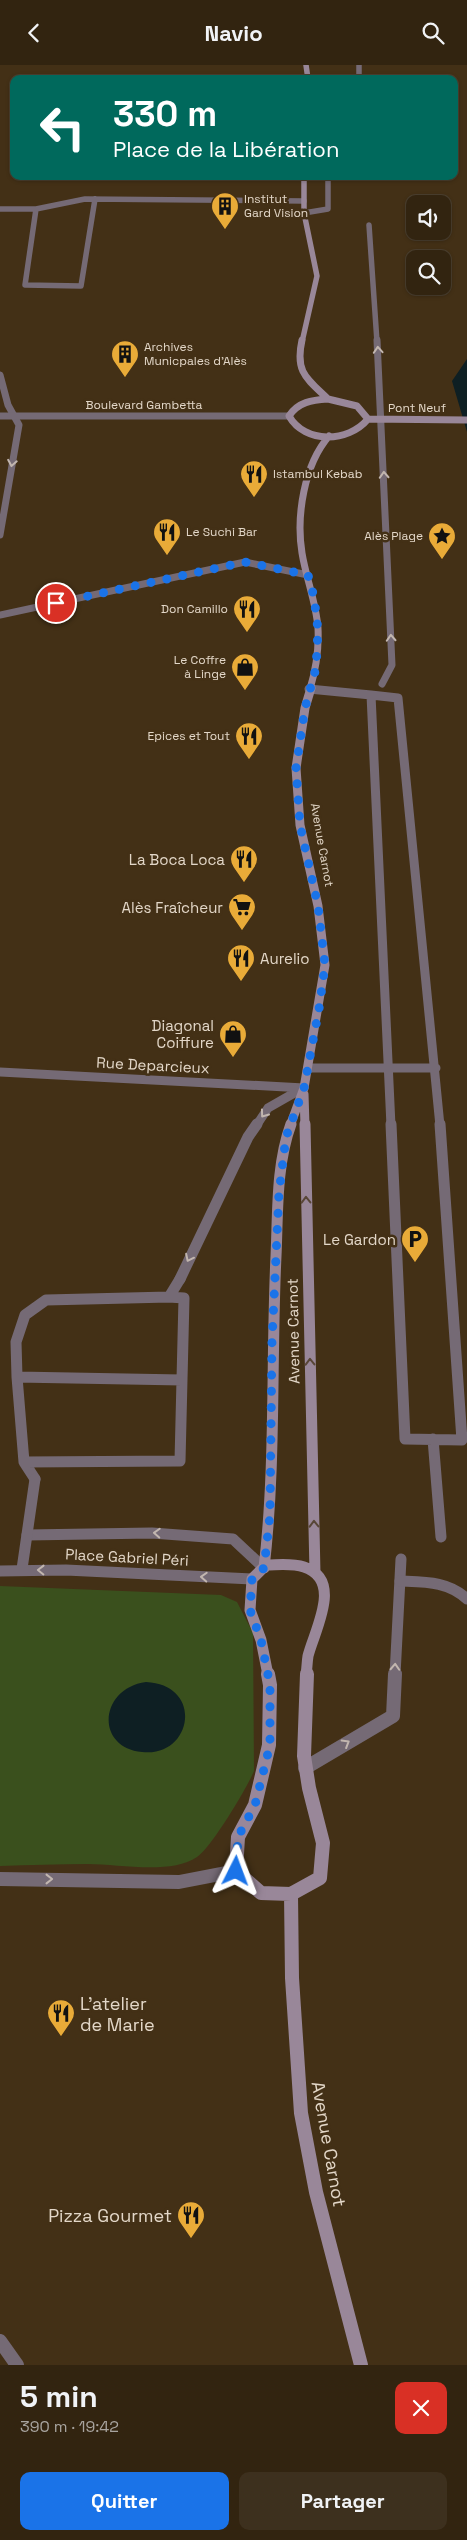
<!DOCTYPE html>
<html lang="fr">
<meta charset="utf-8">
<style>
:root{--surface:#322410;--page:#3d301e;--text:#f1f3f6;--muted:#a8a49f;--line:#4d4130;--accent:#1a73e8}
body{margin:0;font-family:"Space Grotesk",sans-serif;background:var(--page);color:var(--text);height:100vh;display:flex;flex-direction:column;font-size:19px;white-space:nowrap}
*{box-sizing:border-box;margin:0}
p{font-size:16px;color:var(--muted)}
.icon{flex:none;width:28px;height:28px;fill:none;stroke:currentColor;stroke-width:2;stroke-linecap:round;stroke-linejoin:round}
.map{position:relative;height:2300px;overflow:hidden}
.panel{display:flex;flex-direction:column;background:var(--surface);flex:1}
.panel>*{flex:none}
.top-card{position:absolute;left:10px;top:10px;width:448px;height:105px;border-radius:10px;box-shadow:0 1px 4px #0004,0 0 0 1px var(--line);background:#00695c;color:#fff;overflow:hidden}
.fabs{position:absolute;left:406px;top:130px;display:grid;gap:10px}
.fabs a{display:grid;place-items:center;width:45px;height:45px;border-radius:10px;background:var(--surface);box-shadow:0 1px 4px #0004,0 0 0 1px var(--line);font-size:25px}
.pin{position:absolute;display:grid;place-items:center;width:42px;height:42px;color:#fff;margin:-21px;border:2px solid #fff;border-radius:50%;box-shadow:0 1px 5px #0007}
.me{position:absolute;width:55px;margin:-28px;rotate:3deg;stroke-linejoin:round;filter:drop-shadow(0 0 4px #0008)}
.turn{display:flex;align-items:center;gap:18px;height:105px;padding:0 20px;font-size:22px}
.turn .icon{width:65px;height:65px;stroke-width:2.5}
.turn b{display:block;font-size:35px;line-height:42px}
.round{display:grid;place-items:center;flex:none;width:52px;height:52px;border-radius:10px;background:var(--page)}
.overview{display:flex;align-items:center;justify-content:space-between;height:85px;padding:0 20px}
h1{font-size:30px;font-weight:800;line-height:38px}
.action{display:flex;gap:10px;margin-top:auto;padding:10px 20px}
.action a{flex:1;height:58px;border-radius:10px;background:var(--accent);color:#fff;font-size:20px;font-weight:800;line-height:58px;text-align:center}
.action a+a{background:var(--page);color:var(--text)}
header{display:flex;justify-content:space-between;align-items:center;height:65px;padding:0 20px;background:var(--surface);font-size:22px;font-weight:800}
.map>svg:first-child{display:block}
.green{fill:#3a501d}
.water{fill:#0e1f23}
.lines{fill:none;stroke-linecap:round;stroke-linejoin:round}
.service-far4{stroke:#756a75;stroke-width:5.5}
.service-far3{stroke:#756a75;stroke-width:7}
.service-far2{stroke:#756a75;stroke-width:9}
.service-far1{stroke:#756a75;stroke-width:11}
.service{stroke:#756a75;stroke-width:14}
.pedestrian{stroke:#756a75;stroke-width:14}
.minor-far3{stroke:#756a75;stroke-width:7}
.minor-far2{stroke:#756a75;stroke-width:9}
.minor-far1{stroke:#756a75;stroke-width:11}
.minor{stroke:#756a75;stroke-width:14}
.tertiary{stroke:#756a75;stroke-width:7}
.secondary-far4{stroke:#998799;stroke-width:5.5}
.secondary-far3{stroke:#998799;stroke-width:7}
.secondary-far2{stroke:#998799;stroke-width:9}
.secondary-far1{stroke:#998799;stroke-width:11}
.secondary{stroke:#998799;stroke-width:14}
.oneway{stroke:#c2b6af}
.oneway2{stroke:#584637}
.route{stroke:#1a73e8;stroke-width:9;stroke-dasharray:0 16.2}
.labels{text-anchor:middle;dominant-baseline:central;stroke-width:5;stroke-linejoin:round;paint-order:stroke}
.far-poi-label{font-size:12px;fill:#e3d7c8;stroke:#433016;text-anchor:start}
.far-street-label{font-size:12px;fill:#e3d7c8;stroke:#433016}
.poi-label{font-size:15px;fill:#e3d7c8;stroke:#433016;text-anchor:end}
.street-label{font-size:15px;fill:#e3d7c8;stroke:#433016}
.near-poi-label{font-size:18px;fill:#e3d7c8;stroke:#433016;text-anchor:start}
.near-street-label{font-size:18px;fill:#e3d7c8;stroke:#433016}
</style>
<header><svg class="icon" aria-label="back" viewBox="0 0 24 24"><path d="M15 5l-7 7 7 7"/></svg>Navio<svg class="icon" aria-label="search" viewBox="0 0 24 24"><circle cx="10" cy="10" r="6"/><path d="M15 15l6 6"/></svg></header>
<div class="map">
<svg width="467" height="2300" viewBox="0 0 467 2300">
<rect width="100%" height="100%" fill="#433016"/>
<path class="green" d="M0 1521 221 1530 237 1537 253 1568 254 1706C247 1723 211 1783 197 1792 171 1810 119 1799 88 1799 59 1799 29 1800 0 1801Z"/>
<path class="water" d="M467 294V367L452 316Z
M146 1617C205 1620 192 1693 142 1687 94 1682 100 1623 146 1617Z"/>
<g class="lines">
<path class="service-far4" d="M359 0V14
M0 144H36L85 134 304 136
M36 144 25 220 81 221 95 134
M304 148 328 144V111
M369 160 377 277"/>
<path class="service-far3" d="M377 275 392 600 382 619"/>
<path class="service-far2" d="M309 624 371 630
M371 630 398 633 440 1061
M371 630 391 1061
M308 1003H436"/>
<path class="service-far1" d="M391 1059 405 1374 462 1375 440 1059
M17 1312 182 1315
M433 1374 441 1472
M24 1397 180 1396 184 1233 169 1232
M35 1414 24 1397 17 1312 16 1277 25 1250 46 1235 169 1232 180 1214
M27 1470 152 1468 233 1474 264 1503
M395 1610 401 1494"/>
<path class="service" d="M305 1703 393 1651 395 1609"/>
<path class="pedestrian" d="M0 2276 17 2300"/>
<path class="minor-far3" d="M0 310 8 340 19 360 0 470
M0 550 245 497 308 510"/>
<path class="minor-far2" d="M0 1007 304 1023
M256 1061 268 1043 303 1023"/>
<path class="minor-far1" d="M180 1214 248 1072 257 1059
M22 1504 35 1414
M0 1506 66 1505 252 1514
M400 1516C425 1517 448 1516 467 1534"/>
<path class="minor" d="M0 1814 179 1817 236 1806"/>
<path class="tertiary" d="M0 351H289"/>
<path class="secondary-far4" d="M306 0 308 14
M302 277 317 211 304 148V111"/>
<path class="secondary-far3" d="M302 275C295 307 306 313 328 334
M328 334 357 341 368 354C348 378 305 379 289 351 298 337 312 335 328 334Z
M368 354 467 355
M310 624C316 604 319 584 318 563 316 537 306 513 302 488 296 451 304 400 329 371"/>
<path class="secondary-far2" d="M304 1029 305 1061
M290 1061 304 1023 325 900 318 841 300 760 296 703 305 643 311 623"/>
<path class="secondary-far1" d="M305 1059 315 1508
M264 1503C276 1400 271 1295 276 1191 278 1148 276 1100 291 1059
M268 1610 261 1575 250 1545 252 1514 266 1500C278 1500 292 1498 304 1502 344 1515 314 1566 308 1591 307 1597 307 1604 306 1610"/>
<path class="secondary" d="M268 1609 270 1620 269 1680 255 1740 238 1772 236 1806 261 1828 291 1829 320 1813 323 1778 309 1723 304 1691 307 1609
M291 1829 292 1913 301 2048 316 2127 361 2300"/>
</g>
<defs><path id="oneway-chevron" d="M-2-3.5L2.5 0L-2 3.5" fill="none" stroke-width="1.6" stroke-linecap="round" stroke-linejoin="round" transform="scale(1.25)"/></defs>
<g class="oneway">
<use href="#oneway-chevron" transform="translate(378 285) rotate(-94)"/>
<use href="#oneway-chevron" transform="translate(12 398) rotate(100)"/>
<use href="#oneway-chevron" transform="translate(384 410) rotate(-93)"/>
<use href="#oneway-chevron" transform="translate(391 573) rotate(-93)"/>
<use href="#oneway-chevron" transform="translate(264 1049) rotate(126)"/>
<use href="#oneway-chevron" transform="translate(189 1193) rotate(116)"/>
<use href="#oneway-chevron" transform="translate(157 1468) rotate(-177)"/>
<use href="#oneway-chevron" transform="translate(41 1505) rotate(-179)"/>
<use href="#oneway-chevron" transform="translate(204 1512) rotate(-177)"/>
<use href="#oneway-chevron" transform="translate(395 1602) rotate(-87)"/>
<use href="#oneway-chevron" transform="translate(346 1678) rotate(-31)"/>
<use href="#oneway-chevron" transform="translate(49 1814)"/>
</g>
<g class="oneway2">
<use href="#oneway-chevron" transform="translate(306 1135) rotate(-91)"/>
<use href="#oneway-chevron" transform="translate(310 1297) rotate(-91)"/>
<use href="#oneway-chevron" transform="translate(314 1459) rotate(-91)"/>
</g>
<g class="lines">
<path class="route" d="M56 538 245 497 308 510 314 532 318 565 316 603 305 643 296 703 300 760 318 841 325 900 319 944 304 1023 286 1072 279 1128 272 1276 270 1450 264 1503 252 1514 250 1545 261 1575 270 1620V1680L255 1740 238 1772 236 1806"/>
</g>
<defs>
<g id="building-pin" transform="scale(1.4375)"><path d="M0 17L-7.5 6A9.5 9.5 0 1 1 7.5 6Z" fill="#e9ab38" stroke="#433016"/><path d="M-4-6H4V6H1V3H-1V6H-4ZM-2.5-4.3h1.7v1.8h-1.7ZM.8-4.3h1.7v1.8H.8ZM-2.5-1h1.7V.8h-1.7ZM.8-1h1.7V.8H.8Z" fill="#111"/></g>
<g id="restaurant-pin" transform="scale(1.4375)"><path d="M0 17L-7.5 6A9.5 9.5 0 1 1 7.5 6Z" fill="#e9ab38" stroke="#433016"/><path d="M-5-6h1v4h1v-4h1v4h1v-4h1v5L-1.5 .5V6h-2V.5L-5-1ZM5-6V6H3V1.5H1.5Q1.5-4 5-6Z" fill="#111"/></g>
<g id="sight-pin" transform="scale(1.4375)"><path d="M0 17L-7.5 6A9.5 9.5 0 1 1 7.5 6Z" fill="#e9ab38" stroke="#433016"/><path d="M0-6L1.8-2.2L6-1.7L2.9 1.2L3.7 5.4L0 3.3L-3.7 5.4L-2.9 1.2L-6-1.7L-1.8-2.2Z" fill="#111"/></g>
<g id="shop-pin" transform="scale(1.4375)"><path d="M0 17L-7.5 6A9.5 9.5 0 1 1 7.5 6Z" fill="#e9ab38" stroke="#433016"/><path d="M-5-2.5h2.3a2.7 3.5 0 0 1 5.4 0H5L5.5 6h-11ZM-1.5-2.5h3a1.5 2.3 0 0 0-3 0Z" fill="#111"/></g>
<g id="supermarket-pin" transform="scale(1.4375)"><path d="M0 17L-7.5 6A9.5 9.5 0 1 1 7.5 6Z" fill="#e9ab38" stroke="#433016"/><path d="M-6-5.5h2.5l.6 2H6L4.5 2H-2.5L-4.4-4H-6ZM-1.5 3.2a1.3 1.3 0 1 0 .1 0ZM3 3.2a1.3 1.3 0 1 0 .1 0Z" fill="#111"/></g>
<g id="parking-pin" transform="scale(1.4375)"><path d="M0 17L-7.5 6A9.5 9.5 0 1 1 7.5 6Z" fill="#e9ab38" stroke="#433016"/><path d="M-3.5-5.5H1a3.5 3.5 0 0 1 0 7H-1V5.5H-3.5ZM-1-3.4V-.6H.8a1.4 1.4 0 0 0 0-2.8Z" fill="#111"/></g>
</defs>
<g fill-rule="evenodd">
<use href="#building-pin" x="225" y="141"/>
<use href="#building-pin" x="125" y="289"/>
<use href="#restaurant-pin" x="254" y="409"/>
<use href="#restaurant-pin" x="167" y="467"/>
<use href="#sight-pin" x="442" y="471"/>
<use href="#restaurant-pin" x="247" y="544"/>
<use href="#shop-pin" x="245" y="602"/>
<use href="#restaurant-pin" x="249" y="671"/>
<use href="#restaurant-pin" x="244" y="794"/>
<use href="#supermarket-pin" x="242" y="842"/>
<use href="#restaurant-pin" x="241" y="893"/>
<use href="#shop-pin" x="233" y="969"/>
<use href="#parking-pin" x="415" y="1174"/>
<use href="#restaurant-pin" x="61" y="1948"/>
<use href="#restaurant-pin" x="191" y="2150"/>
</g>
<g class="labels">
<g class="far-poi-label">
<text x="244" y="134">Institut<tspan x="244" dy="14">Gard Vision</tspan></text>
<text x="144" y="282">Archives<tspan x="144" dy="14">Municpales d'Alès</tspan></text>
<text x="273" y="409">Istambul Kebab</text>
<text x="186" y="467">Le Suchi Bar</text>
<text x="423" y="471" text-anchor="end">Alès Plage</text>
<text x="228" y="544" text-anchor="end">Don Camillo</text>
<text x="226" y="595" text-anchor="end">Le Coffre<tspan x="226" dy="14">à Linge</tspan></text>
<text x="230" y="671" text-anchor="end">Epices et Tout</text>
</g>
<g class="far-street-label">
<text x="144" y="340">Boulevard Gambetta</text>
<text x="417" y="343">Pont Neuf</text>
<text transform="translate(322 780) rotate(80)">Avenue Carnot</text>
</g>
<g class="poi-label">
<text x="225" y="794">La Boca Loca</text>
<text x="223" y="842">Alès Fraîcheur</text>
<text x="260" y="893" text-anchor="start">Aurelio</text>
<text x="214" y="960">Diagonal<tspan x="214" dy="17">Coiffure</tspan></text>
<text x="396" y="1174">Le Gardon</text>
</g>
<g class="street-label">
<text transform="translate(153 1000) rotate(3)">Rue Deparcieux</text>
<text transform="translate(293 1266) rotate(-91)">Avenue Carnot</text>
<text transform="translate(127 1492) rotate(3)">Place Gabriel Péri</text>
</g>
<g class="near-poi-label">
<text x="80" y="1938">L'atelier<tspan x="80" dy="21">de Marie</tspan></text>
<text x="172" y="2150" text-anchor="end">Pizza Gourmet</text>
</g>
<g class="near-street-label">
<text transform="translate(329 2079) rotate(80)">Avenue Carnot</text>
</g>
</g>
</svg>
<div class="fabs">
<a><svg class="icon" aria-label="sound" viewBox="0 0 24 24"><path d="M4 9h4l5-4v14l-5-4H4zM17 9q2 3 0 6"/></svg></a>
<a><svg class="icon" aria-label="search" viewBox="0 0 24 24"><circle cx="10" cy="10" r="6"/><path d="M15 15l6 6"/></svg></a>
</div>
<div class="pin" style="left:56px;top:538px;background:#d93025"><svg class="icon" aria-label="arrive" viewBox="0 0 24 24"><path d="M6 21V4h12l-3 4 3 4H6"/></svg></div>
<svg class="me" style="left:236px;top:1806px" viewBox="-20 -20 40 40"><path d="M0-17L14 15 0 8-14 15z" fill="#1a73e8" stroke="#fff" stroke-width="4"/></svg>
<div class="top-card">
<div class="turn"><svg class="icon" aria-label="left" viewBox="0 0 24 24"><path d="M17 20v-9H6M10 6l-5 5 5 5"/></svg><div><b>330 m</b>Place de la Libération</div></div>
</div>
</div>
<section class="panel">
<div class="overview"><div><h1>5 min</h1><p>390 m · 19:42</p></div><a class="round" style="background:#d93025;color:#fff"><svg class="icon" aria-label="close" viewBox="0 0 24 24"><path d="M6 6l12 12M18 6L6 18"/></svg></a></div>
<div class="action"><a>Quitter</a><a>Partager</a></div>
</section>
